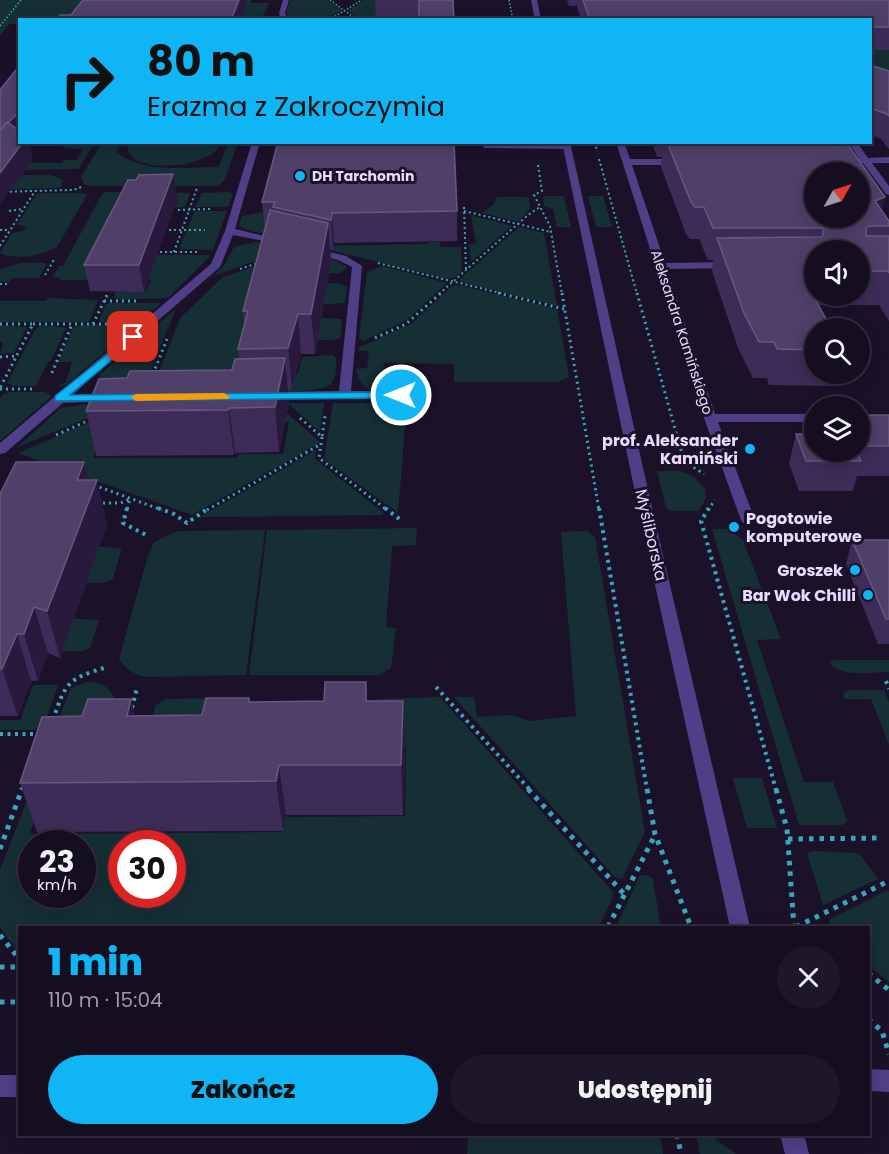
<!DOCTYPE html>
<html lang="pl">
<meta charset="utf-8">
<style>
:root{--surface:#140e20;--page:#1d1729;--text:#f1f3f6;--muted:#9d9ca5;--line:#332e3e;--accent:#10b5f6}
body{margin:0;font-family:Poppins,sans-serif;background:var(--page);color:var(--text);height:100vh;display:flex;flex-direction:column;font-size:22px;white-space:nowrap}
*{box-sizing:border-box;margin:0}
p{font-size:20px;color:var(--muted)}
.icon{flex:none;width:33px;height:33px;fill:none;stroke:currentColor;stroke-width:2;stroke-linecap:round;stroke-linejoin:round}
.map{position:relative;flex:1;overflow:hidden}
.details{position:absolute;left:18px;top:926px;width:852px;height:210px;display:flex;flex-direction:column;background:var(--surface);border-radius:0px;box-shadow:0 3px 15px #0003,0 0 0 2px var(--line)}
.details>*{flex:none}
.top-card{position:absolute;left:18px;top:18px;width:854px;height:126px;border-radius:0px;box-shadow:0 3px 15px #0003,0 0 0 2px var(--line);background:#10b5f6;color:#111;overflow:hidden}
.needle{width:39px;rotate:51deg}
.buttons{position:absolute;left:804px;top:162px;display:grid;gap:12px}
.buttons a{display:grid;place-items:center;width:66px;height:66px;border-radius:50%;background:var(--surface);box-shadow:0 3px 15px #0003,0 0 0 2px var(--line);font-size:30px}
.speed{position:absolute;left:18px;top:830px;display:flex;gap:12px;font-size:30px;font-weight:700;text-align:center}
.speed>*{display:grid;place-content:center;width:78px;height:78px;border-radius:50%;background:var(--surface);box-shadow:0 3px 15px #0003,0 0 0 2px var(--line);line-height:1}
.speed small{font-size:15px;font-weight:400}
.speed .limit{border:9px solid #d22;background:#fff;color:#111}
.pin{position:absolute;display:grid;place-items:center;width:51px;height:51px;color:#fff;margin:-26px;border-radius:12px;box-shadow:0 3px 9px #0006}
.me{position:absolute;width:66px;margin:-33px;rotate:270deg;stroke-linejoin:round;filter:drop-shadow(0 0 4px #0008)}
.turn{display:flex;align-items:center;gap:21px;height:126px;padding:0 30px;font-size:27px}
.turn .icon{width:78px;height:78px;stroke-width:2.5}
.turn b{display:block;font-size:42px;line-height:51px}
.round{display:grid;place-items:center;flex:none;width:63px;height:63px;border-radius:32px;background:var(--page)}
.head{display:flex;align-items:center;justify-content:space-between;height:102px;padding:0 30px}
h1{font-size:36px;font-weight:800;line-height:45px;color:var(--accent)}
.cta{display:flex;gap:12px;margin-top:auto;padding:12px 30px}
.cta a{flex:1;height:69px;border-radius:36px;background:var(--accent);color:#111;font-size:24px;font-weight:800;line-height:69px;text-align:center}
.cta a+a{background:var(--page);color:var(--text)}
.map>svg:first-child{display:block}
.green{fill:#152f34;fill-rule:evenodd}
.lines{fill:none;stroke-linecap:round;stroke-linejoin:round}
.path-far4{stroke:#35a8b9;stroke-width:1.5;stroke-dasharray:1.5 2;stroke-linecap:butt}
.path-far3{stroke:#35a8b9;stroke-width:2;stroke-dasharray:2 3;stroke-linecap:butt}
.path-far2{stroke:#35a8b9;stroke-width:3;stroke-dasharray:2 4;stroke-linecap:butt}
.path-far1{stroke:#35a8b9;stroke-width:4;stroke-dasharray:3 4.5;stroke-linecap:butt}
.path{stroke:#35a8b9;stroke-width:5;stroke-dasharray:4.5 6;stroke-linecap:butt}
.lane{fill:#4f3f87;fill-rule:evenodd}
.street{fill:#4f3f87;fill-rule:evenodd}
.wall{fill:#3d2c57;fill-rule:evenodd}
.shaded-wall{fill:#281a3d}
.building{fill:#4f3f69;stroke:#675880;stroke-width:1.5;fill-rule:evenodd}
.route{fill:#10b5f6;stroke:#0a76a0;stroke-width:1.5}
.slow{fill:#f59e0b}
.poi-dot{fill:#10b5f6;stroke:#1b122a;stroke-width:2}
.labels{text-anchor:middle;dominant-baseline:central;stroke-width:6;stroke-linejoin:round;paint-order:stroke}
.far-poi-label{font-size:14px;font-weight:bold;fill:#e6dcfe;stroke:#1b122a;text-anchor:start}
.far-street-label{font-size:14px;fill:#e6dcfe;stroke:#1b122a}
.poi-label{font-size:16px;font-weight:bold;fill:#e6dcfe;stroke:#1b122a;text-anchor:end}
.street-label{font-size:16px;fill:#e6dcfe;stroke:#1b122a}
</style>
<div class="map">
<svg width="889" height="1154" viewBox="0 0 889 1154">
<rect width="100%" height="100%" fill="#1b122a"/>
<path class="green" d="M0 0H251V3H269L263 16 265 19 20 20 19 24H10L0 35Z
M290 0H327L342 10 328 19H291L286 14Z
M364 0H419L377 19H359L347 11Z
M870 45 889 50V75L870 69Z
M127 142H221V143C212 167 141 175 128 152V147H125Z
M91 143 94 144 78 169 0 170V162L62 163 64 160H77L83 149 64 148 66 145Z
M102 143H121L116 152C145 174 184 167 219 167L228 143H238L225 179 218 186H89L84 184 81 177Z
M0 175H51L63 180 61 187 56 188 0 190Z
M106 192 190 193 185 207H175L178 199H143L105 280H61V278L53 277 59 266H63L102 194Z
M228 192 233 194 228 207H195L202 193Z
M45 193H83L87 195 57 247C43 255 15 261 0 253L12 233 23 231 26 227 17 224 37 194Z
M543 196H564L571 227H557L553 209 544 206Z
M588 196H603L612 227H596Z
M497 197H527L529 198 530 209 518 222 482 213 494 204Z
M195 211H227L213 250 179 249Z
M264 212 266 220 264 234 244 229 239 225 242 216Z
M471 215 512 226 471 262 469 244 476 243Z
M519 227 544 233 557 306 460 282V279Z
M255 242 262 243 275 254 213 276 224 266 234 247Z
M429 242H440V247H461L462 271 454 278 448 279 313 246 429 244Z
M291 251 336 261 348 267 340 273 316 274 246 375 298 374 302 357 333 355 336 358C336 366 337 378 331 384 315 399 180 388 153 387L180 318 223 277 256 266Z
M155 255H210V256L168 298 117 300 114 298 116 291 146 292 151 280H145Z
M21 263H45L46 265 39 278H12L9 282H0V269Z
M382 266 447 283 407 320 363 341 359 338 367 272Z
M339 283 347 287 345 303 310 305 314 284Z
M459 285 557 309 569 377 558 382H454V364L384 363 382 384H396L397 391C376 391 360 393 356 369L367 368 369 351H359L358 348 411 324 452 286Z
M48 298 98 300 89 321 85 322H0V301H46Z
M111 303H158L161 304 141 320 103 323 99 320 106 304Z
M173 311H175L144 386 102 387 97 382 101 374Z
M308 317 342 319 341 337 335 340H304Z
M0 325 27 327 14 353 0 354 3 342 0 341Z
M43 325 66 328 51 361 48 362 36 386H13L7 383 36 328Z
M79 325H129L133 328 66 385 54 387 66 382 72 362H58L73 328Z
M10 392H45L52 396 0 441V399L2 395Z
M275 403 319 441 318 444 192 515 18 453 120 409 105 423 93 458H237L238 454H283L289 422H250Z
M288 403H324L320 430 319 431Z
M333 403H407L398 513 324 459Z
M86 404 116 406 16 448 61 408Z
M316 450 315 459 384 513 382 515 200 517Z
M657 471H681L694 477 705 489 706 498 699 511H672L666 508Z
M417 528 416 545 392 546 386 627 396 628 391 668 379 675H249L267 530Z
M712 529H728L743 540 781 639 757 640 804 782H833L847 821 842 825H799Z
M265 530 246 675 145 677C133 674 126 669 119 659L147 559 154 542 178 531Z
M587 531 595 537 645 832 622 879 615 877 454 697H474L477 717 512 715 528 721 576 716 561 532Z
M82 546 120 548 121 551 113 579 104 583H69Z
M56 618 99 620 90 648 83 651 44 652Z
M833 660H889V672C873 672 839 678 830 663Z
M87 682C100 682 107 685 114 697L111 711 58 721 71 688Z
M33 685H58L45 723 34 730H0V720H20Z
M849 690H884L889 702V745L871 699H844V693Z
M440 697 613 892V897L599 927H20L19 953 0 928V870L37 774 51 765 30 834 281 832 283 817 405 816 406 746H371L372 703 378 699ZM32 843H82V894H32ZM122 843H172V894H122Z
M216 698 220 701 142 764 155 706 165 699Z
M733 778H762L777 828H747Z
M813 851 856 853 861 856 878 879 823 905 807 853Z
M640 875H648L653 879 661 927H616Z
M887 890 889 892V982L869 966 868 927H830L829 920Z
M468 1134H660L663 1154H467Z
M696 1134 711 1136 736 1154H700Z"/>
<g class="lines">
<path class="path-far4" d="M330 0 357 20
M509 0 513 20
M329 20 362 0
M0 26 21 0"/>
<path class="path-far3" d="M595 142 597 152
M61 146 63 142
M599 159 637 294
M538 165 542 191 534 195 550 226 562 294
M0 192 34 191
M464 207 466 269
M178 210 212 209
M9 211 23 209
M464 211 551 232
M0 230H9
M169 230H205
M0 246 35 191 74 190 81 187
M160 252H197
M174 252 197 188
M378 263 504 294
M240 269 258 263
M45 275 55 258
M0 284H7
M439 294 528 215 540 207"/>
<path class="path-far2" d="M498 293 564 309
M562 293 599 510
M637 293 684 461 704 474
M104 301H139
M0 324H33L0 388
M33 324H110
M93 324 108 293
M375 338 406 324 441 293
M0 357 16 356
M52 373 72 324
M153 374 167 339
M0 389H35
M300 418 322 437 325 416
M56 435 85 422
M322 437 319 458 387 510
M94 485 162 510
M97 503H121L130 499 127 510
M207 510 321 444
M708 510 715 500"/>
<path class="path-far1" d="M127 508 123 523 148 536
M158 508 174 514 187 523 209 508
M385 508 402 521
M599 508 647 790
M709 508 701 521 776 790
M886 681 889 689
M436 687 530 790
M132 708 137 688
M53 720C66 681 68 679 107 667
M0 734H41
M22 790 23 787"/>
<path class="path" d="M528 789 625 895
M647 789 655 834 691 927
M776 789 787 829 794 927
M788 839 882 838
M0 849 22 789
M608 927 655 835
M796 927 889 881
M0 935 20 960
M0 967H20
M868 973 889 990
M0 1002H20
M868 1019 882 1031 889 1054
M677 1134 681 1154"/>
<path class="lane" d="M616 142H624L630 159H682L686 162 682 165H632L665 263 734 262 739 265 734 268 667 269 715 414H814V422H718L755 520 753 523H743L741 520 704 418Z
M848 142H857L868 158 889 157V163H872L889 186V195L886 194 863 163H838V159L859 158Z
M487 143H567L571 146 567 149 484 148 483 146Z"/>
<path class="street" d="M283 0H289L285 13 288 20H281L279 13Z
M531 0H537L541 20H535Z
M252 142H260L235 229 285 241V245L233 235 220 267 72 395 110 394 116 398 114 401 63 403 5 453 0 454V443L211 264 225 231Z
M562 142H570L655 521 750 927H730L641 521Z
M313 248 346 256 362 266 351 391H401L405 392V398L269 400 263 396 269 392 339 391 352 267 338 260 309 253 308 251Z
M868 1069 889 1070V1092L868 1091Z
M0 1075H20V1097H0Z
M780 1134H804L809 1154H785Z"/>
</g>
<path class="wall" d="M375 0H453L454 20H376Z
M567 0H889V50H870V20H581L577 6H569Z
M870 65 889 71V149L881 139 870 135Z
M278 142 457 211V241L334 243 333 250H330L331 261 315 354H301L292 389 288 390 289 402 279 452 235 453 234 455 96 456 86 411 127 378 232 370 239 359 238 349 244 324 243 311 265 230 262 202Z
M652 142H846L882 211 889 221V321L879 305H818L814 328V374H837L834 386 769 385 767 378H753L738 348 712 271 713 260H708L699 239H690L686 234 661 167 662 157H657ZM814 250H860V296H814Z
M177 199 144 292 90 291 84 265Z
M860 415H889V476H857L853 491H799L789 463 796 434H802L804 424 814 452H860Z
M88 480 107 524 60 658 48 653 38 681H31L18 716H0V494Z
M852 540H889V644H878L846 564Z
M366 682 367 701 405 751 403 815H286L283 831 37 832 20 783 82 716 131 699 135 716 202 715 250 702 324 701Z"/>
<path class="shaded-wall" d="M239 0H248L240 20H231Z
M20 111V135L0 132Z
M23 142H29L33 160 0 205V173Z
M173 174 177 199 144 292 139 265Z
M885 197 878 226 875 201Z
M332 213 334 243 333 250 331 220Z
M328 223 331 261 315 354 311 314Z
M298 314 301 354 292 389 288 348Z
M285 358 289 402 279 452 275 407Z
M229 408 235 453 234 455 228 410Z
M84 462 91 494 97 480 107 524 60 658 47 611 77 480Z
M34 607 48 653 38 681 24 634Z
M17 634 31 681 18 716 2 669Z
M131 699 143 749 127 716Z
M403 701 405 751 403 815 401 765Z
M279 765 286 815 283 831 276 781Z"/>
<path class="building" d="M83 0H239L231 20H56L60 15H71Z
M419 0H453L454 20H419Z
M583 0H889V27H870V20H596L595 17H589Z
M20 65V111L8 123 7 122 0 131V90Z
M870 65 889 71V116L887 114 870 108Z
M7 122 20 131V142H23L0 173V131Z
M278 142H454L457 211 332 213 331 220 273 207 275 202H262Z
M667 142H846L885 197 875 201 889 221V226H868L866 228V236H889V273L888 271H860V250H814V271H810L813 277H803L831 328H814V350L777 349 774 342H759L744 313 717 238 821 237 823 235V228H713L704 207H695L691 202ZM814 172H860V218H814Z
M173 174 139 265H84L128 180H136L139 175Z
M270 210 328 223 311 314H298L288 348 238 349 248 311H243Z
M285 358 275 407 229 408 228 410 86 411 99 379 127 378 130 371 232 370 235 359Z
M860 415H889V446H860Z
M804 424 814 425V452H857L861 461H806L796 434H808Z
M16 462H84L77 480H97L47 611 34 607 24 634H17L2 669H0V494Z
M852 540H889V619H886Z
M325 682H366V701H403L401 765H279L276 781 20 783 42 717 82 716 88 699H131L127 716 202 715 206 698H249V702L324 701Z"/>
<path class="route" d="M133 334 137 335V339L70 395 401 392 407 395 401 398 55 401V396Z"/>
<path class="slow" d="M224 393 230 397 228 399 136 401 131 397 136 394Z"/>
<g class="poi-dot">
<circle cx="300" cy="176" r="6"/>
<circle cx="750" cy="449" r="6"/>
<circle cx="734" cy="527" r="6"/>
<circle cx="855" cy="570" r="6"/>
<circle cx="868" cy="595" r="6"/>
</g>
<g class="labels">
<g class="far-poi-label">
<text x="312" y="176">DH Tarchomin</text>
</g>
<g class="far-street-label">
<text transform="translate(682 332) rotate(72)">Aleksandra Kamińskiego</text>
</g>
<g class="poi-label">
<text x="738" y="440">prof. Aleksander<tspan x="738" dy="18">Kamiński</tspan></text>
<text x="746" y="518" text-anchor="start">Pogotowie<tspan x="746" dy="18">komputerowe</tspan></text>
<text x="843" y="570">Groszek</text>
<text x="856" y="595">Bar Wok Chilli</text>
</g>
<g class="street-label">
<text transform="translate(651 535) rotate(77)">Myśliborska</text>
</g>
</g>
</svg>
<div class="buttons">
<a><svg class="needle" viewBox="-14 -14 28 28"><path d="M0-13l5 13h-10z" fill="#e53935"/><path d="M0 13l5-13h-10z" fill="#9d9ca5"/></svg></a>
<a><svg class="icon" aria-label="sound" viewBox="0 0 24 24"><path d="M4 9h4l5-4v14l-5-4H4zM17 9q2 3 0 6"/></svg></a>
<a><svg class="icon" aria-label="search" viewBox="0 0 24 24"><circle cx="10" cy="10" r="6"/><path d="M15 15l6 6"/></svg></a>
<a><svg class="icon" aria-label="layers" viewBox="0 0 24 24"><path d="M12 4l9 5-9 5-9-5zM3 14l9 5 9-5"/></svg></a>
</div>
<div class="speed"><div>23<small>km/h</small></div><div class="limit">30</div></div>
<div class="pin" style="left:133px;top:337px;background:#d93025"><svg class="icon" aria-label="arrive" viewBox="0 0 24 24"><path d="M6 21V4h12l-3 4 3 4H6"/></svg></div>
<svg class="me" style="left:401px;top:395px" viewBox="-20 -20 40 40"><circle r="17" fill="#10b5f6" stroke="#fff" stroke-width="3"/><path d="M0-11L8 9 0 5-8 9z" fill="#fff"/></svg>
<div class="top-card">
<div class="turn"><svg class="icon" aria-label="right" viewBox="0 0 24 24"><path d="M7 20v-9h11M14 6l5 5-5 5"/></svg><div><b>80 m</b>Erazma z Zakroczymia</div></div>
</div>
<section class="details">
<div class="head"><div><h1>1 min</h1><p>110 m · 15:04</p></div><a class="round"><svg class="icon" aria-label="close" viewBox="0 0 24 24"><path d="M6 6l12 12M18 6L6 18"/></svg></a></div>
<div class="cta"><a>Zakończ</a><a>Udostępnij</a></div>
</section>
</div>
